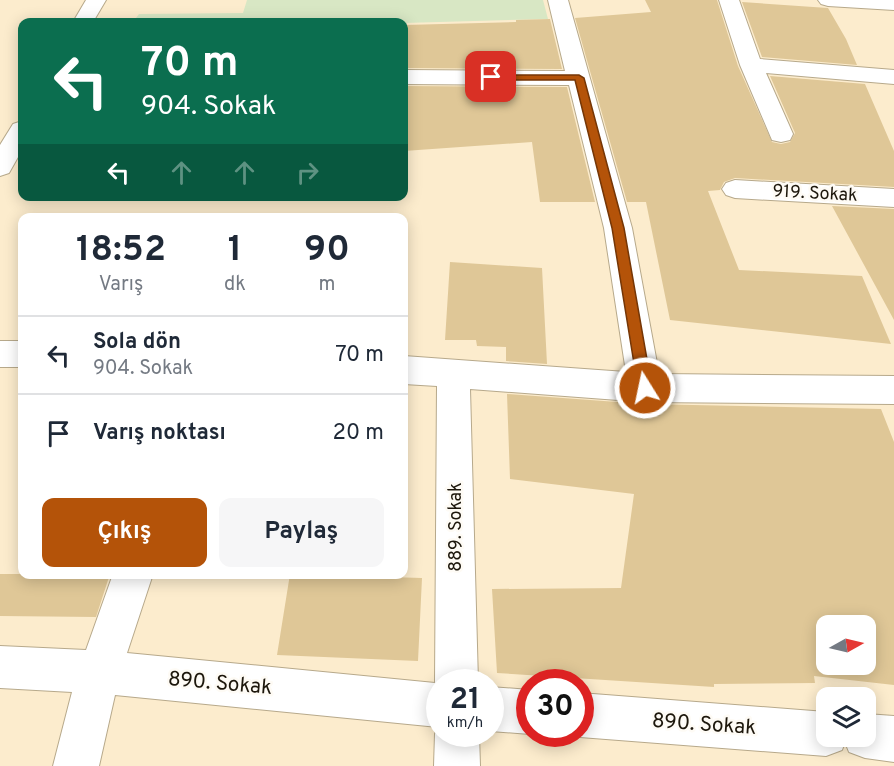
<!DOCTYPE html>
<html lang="tr">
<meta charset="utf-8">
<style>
:root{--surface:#fff;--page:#f6f6f7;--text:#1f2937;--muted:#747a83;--line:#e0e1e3;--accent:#b45309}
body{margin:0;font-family:Overpass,sans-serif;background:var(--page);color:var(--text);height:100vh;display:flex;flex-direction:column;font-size:22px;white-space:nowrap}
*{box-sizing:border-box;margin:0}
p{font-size:20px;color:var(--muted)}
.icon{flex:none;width:33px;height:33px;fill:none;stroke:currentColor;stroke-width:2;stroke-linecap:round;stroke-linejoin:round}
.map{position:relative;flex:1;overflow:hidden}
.sheet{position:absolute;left:18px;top:213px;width:390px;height:366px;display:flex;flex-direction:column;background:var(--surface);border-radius:12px;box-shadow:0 3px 15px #0003}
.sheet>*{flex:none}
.top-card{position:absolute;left:18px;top:18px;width:390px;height:183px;border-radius:12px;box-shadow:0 3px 15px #0003;background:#0b6e4f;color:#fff;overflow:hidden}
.needle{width:39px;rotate:82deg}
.controls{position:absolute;left:816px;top:615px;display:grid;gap:12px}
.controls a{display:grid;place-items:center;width:60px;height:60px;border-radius:12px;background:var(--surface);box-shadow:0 3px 15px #0003;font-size:30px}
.speed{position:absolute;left:426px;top:669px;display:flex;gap:12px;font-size:30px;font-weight:700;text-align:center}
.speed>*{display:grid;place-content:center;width:78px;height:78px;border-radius:50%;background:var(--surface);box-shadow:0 3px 15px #0003;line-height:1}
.speed small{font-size:15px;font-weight:400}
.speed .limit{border:9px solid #d22;background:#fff;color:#111}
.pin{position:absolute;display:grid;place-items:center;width:51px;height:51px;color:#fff;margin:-26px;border-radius:12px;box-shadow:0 3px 9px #0006}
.me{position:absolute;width:66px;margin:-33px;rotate:350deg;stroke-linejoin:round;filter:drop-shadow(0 0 4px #0008)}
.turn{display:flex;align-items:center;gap:21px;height:126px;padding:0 24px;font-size:27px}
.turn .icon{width:78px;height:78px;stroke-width:2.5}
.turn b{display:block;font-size:42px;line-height:51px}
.lanes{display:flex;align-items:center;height:57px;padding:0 24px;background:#0003;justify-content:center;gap:30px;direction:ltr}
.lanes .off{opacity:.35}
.eta{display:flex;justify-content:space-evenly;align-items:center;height:102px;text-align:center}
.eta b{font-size:36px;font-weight:700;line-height:42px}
.action{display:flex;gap:12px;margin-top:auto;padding:12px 24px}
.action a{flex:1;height:69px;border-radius:12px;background:var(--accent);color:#fff;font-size:24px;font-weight:700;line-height:69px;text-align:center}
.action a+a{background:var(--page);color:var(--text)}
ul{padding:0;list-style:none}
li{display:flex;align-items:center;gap:18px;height:78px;padding:0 24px;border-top:2px solid var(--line)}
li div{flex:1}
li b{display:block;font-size:22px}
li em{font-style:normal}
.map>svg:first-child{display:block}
.green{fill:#d8e7c4}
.building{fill:#dfc797;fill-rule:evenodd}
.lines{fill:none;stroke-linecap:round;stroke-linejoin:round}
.minor-casing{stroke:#b7a98b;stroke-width:2}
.minor{fill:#fff;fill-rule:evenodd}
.route{fill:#b45309;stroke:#753606;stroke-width:1.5}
.labels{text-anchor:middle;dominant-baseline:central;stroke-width:5;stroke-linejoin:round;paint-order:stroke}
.street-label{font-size:18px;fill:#1d170c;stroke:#fefbf5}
.near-street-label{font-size:21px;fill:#1d170c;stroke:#fefbf5}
</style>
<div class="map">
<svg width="894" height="766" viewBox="0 0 894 766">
<rect width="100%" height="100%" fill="#fceccd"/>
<path class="green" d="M247 0H543L548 19 404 23 133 22 139 14 243 13Z"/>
<path class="building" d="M645 0H717L738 66 772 142 781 144 790 142 795 133 770 76 865 84 894 151V187L735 178 724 182 720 190 708 191 739 270 862 276 891 344 670 320 646 202H627L575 18 651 12Z
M742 2 828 8 846 39 857 65 762 57Z
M550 19 562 69 404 68V25L516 22V20Z
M404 86 567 87 595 202H540L532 142 404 151Z
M832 206 894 209V320Z
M450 262 542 268 547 364 506 361V347L477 346 476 340H445Z
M507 394 645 404 881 409 894 442V685L814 676 815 683 714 684V687L497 673 492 589 621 588 634 494 510 479ZM826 626H866V664H826Z
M0 574H110L96 617 0 616Z
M290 574 422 578 418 661 277 655Z"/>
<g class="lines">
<g class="minor-casing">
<path id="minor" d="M86 0H106L93 22H73Z
M548 0H568L632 228 659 374 894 376V404L645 402 470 389 478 682H440V734H479L480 766H434L435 734 438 727 115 695 99 766H53L72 692 0 688V646L86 650 113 574H153L127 653 435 683 437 386 404 384V356L626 372 604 228 569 85 404 84V70L565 71Z
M719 0H739L760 59 894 70V84L766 73 793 134 790 140 781 142 772 140 740 65Z
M818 0H894V10L828 6 821 4Z
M22 121V150L9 173 0 176V145L13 124Z
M735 180 894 189V207L735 198 726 195 722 189 726 183Z
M0 341H22V367H0Z
M490 687 530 690V734H531H530L490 731Z
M580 693 826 712V736H866V714L894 716V762L865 758 849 752 845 742 842 750 826 756 580 737 571 734H580Z"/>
</g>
<use href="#minor" class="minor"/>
</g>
<path class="route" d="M488 75H579L584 78 624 228 652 388 650 392H640L638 388 612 228 575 80H491L487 77Z"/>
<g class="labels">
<g class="street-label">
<text transform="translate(815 194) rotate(3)">919. Sokak</text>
<text transform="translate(456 527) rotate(-90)">889. Sokak</text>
</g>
<g class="near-street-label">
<text transform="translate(220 684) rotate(5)">890. Sokak</text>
<text transform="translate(704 725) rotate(4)">890. Sokak</text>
</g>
</g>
</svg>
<div class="controls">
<a><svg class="needle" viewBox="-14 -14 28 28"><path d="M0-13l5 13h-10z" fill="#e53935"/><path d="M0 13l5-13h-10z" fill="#747a83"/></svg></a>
<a><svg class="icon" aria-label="layers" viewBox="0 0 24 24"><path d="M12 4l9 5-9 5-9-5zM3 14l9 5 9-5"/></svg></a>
</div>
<div class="speed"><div>21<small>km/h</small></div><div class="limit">30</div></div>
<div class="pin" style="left:491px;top:77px;background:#d93025"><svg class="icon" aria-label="arrive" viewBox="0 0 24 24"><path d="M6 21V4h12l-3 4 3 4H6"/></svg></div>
<svg class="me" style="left:645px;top:388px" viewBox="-20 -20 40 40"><circle r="17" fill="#b45309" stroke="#fff" stroke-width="3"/><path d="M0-11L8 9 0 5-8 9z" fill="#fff"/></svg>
<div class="top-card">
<div class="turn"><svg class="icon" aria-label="left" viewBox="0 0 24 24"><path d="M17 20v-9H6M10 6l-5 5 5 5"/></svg><div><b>70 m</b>904. Sokak</div></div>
<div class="lanes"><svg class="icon" aria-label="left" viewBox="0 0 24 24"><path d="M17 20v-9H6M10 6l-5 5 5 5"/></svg><svg class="icon off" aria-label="ahead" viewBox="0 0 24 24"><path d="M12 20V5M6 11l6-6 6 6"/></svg><svg class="icon off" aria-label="ahead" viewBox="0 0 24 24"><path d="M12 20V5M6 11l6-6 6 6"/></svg><svg class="icon off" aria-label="right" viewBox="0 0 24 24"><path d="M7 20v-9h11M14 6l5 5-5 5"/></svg></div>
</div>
<section class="sheet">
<div class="eta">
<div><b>18:52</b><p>Varış</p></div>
<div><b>1</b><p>dk</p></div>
<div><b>90</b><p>m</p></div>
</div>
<ul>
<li><svg class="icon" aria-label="left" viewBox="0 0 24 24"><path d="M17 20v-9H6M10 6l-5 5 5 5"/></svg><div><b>Sola dön</b><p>904. Sokak</p></div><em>70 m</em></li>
<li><svg class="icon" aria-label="arrive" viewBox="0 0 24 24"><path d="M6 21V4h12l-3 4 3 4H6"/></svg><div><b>Varış noktası</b></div><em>20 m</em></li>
</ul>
<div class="action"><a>Çıkış</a><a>Paylaş</a></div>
</section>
</div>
